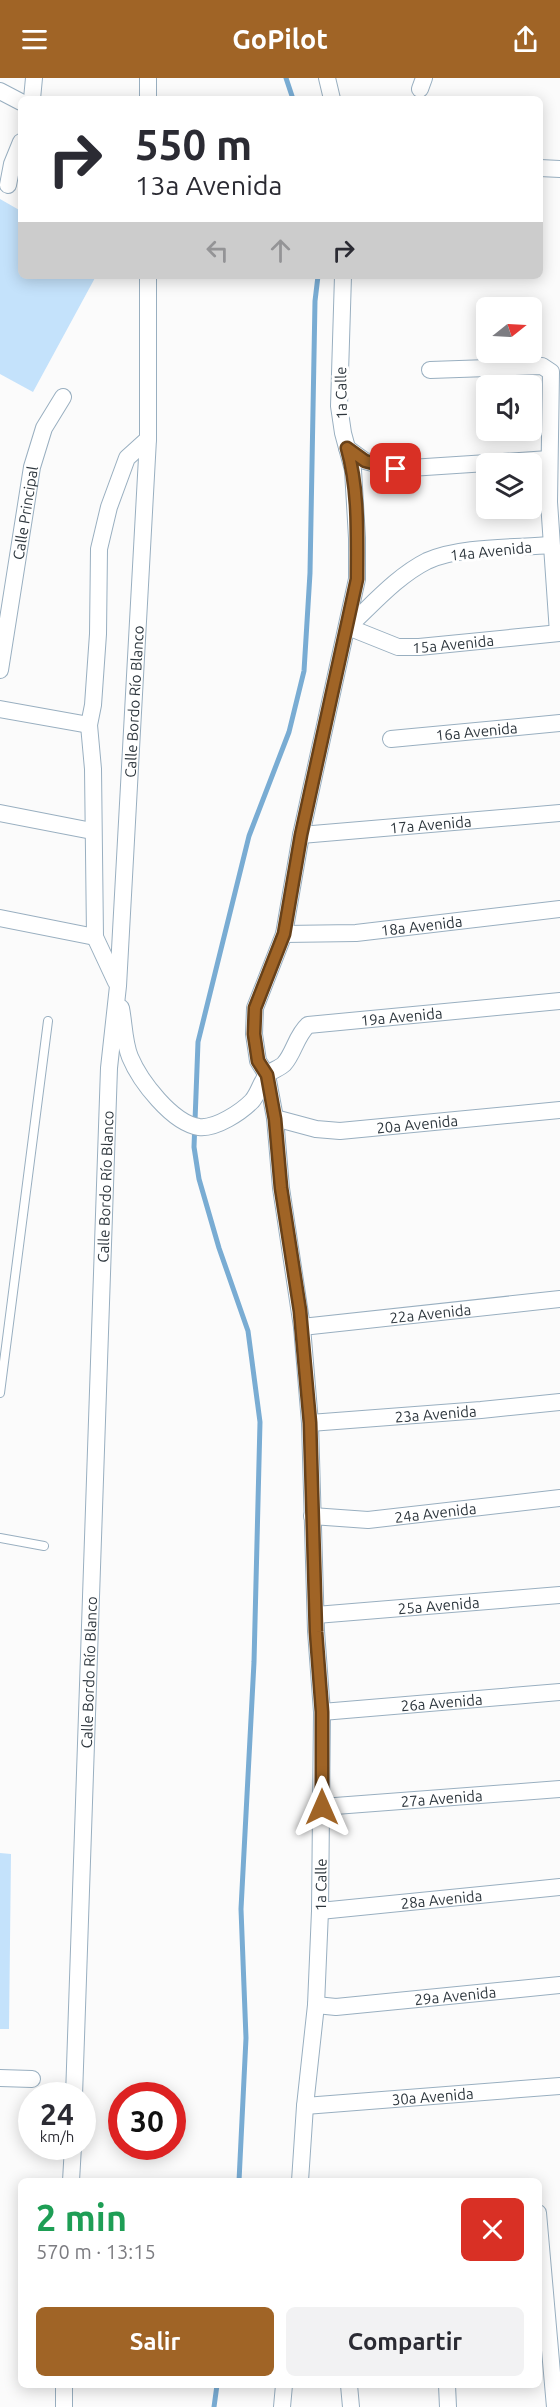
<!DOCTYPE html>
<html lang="es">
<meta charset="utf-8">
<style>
:root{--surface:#fff;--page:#f2f2f3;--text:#2b2b33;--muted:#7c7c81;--accent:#a06426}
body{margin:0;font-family:Ubuntu,sans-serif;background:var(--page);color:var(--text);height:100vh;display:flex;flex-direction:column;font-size:22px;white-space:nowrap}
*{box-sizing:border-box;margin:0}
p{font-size:20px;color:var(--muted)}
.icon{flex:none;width:33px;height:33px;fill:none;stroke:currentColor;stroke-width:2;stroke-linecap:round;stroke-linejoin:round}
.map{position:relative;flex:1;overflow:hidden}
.side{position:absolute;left:18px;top:2100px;width:524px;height:210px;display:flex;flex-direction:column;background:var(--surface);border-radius:9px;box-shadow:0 3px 15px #0003}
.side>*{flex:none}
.hud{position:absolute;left:18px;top:18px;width:525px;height:183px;border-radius:9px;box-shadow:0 3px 15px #0003;background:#fff;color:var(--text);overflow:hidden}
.needle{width:39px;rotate:72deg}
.buttons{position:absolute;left:476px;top:219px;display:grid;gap:12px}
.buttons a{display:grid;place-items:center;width:66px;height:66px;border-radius:9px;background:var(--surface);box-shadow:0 3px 15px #0003;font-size:30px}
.speed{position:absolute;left:18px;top:2004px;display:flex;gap:12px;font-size:30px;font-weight:700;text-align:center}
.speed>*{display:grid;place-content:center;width:78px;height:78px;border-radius:50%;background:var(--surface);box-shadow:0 3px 15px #0003;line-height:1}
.speed small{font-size:15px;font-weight:400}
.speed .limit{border:9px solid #d22;background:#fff;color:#111}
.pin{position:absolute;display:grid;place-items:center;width:51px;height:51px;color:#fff;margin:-26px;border-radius:12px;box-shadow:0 3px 9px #0006}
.me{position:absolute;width:66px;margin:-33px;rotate:0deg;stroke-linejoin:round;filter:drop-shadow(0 0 4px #0008)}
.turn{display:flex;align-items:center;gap:21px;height:126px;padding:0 18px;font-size:27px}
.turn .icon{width:78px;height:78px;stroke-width:2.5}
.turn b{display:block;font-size:42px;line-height:51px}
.lanes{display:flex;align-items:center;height:57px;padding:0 18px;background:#0003;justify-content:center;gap:30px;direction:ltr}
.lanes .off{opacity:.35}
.round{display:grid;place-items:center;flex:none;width:63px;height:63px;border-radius:9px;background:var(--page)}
.overview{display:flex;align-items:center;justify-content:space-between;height:102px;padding:0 18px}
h1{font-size:36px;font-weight:700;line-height:45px;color:#1e9e55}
.cta{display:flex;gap:12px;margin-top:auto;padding:12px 18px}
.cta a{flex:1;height:69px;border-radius:9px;background:var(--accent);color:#fff;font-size:24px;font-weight:700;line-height:69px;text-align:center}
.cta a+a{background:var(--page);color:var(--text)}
header{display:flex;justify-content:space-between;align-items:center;height:78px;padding:0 18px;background:var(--accent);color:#fff;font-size:27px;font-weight:700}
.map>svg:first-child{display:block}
.pitch{fill:#c4e2fb}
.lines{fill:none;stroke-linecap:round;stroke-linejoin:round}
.stream{stroke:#79acd3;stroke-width:5}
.lane-casing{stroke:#99afc0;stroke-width:10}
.street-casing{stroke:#99afc0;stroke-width:18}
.lane{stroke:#fff;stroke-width:8}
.street{stroke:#fff;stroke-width:16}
.route-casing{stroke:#684119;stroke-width:15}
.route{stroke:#a06426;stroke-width:10}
.labels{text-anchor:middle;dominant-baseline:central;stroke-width:6;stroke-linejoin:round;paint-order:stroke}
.street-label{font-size:15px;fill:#2d363d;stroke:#fff}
</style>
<header><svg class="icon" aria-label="menu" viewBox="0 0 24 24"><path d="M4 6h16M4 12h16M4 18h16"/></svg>GoPilot<svg class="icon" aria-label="share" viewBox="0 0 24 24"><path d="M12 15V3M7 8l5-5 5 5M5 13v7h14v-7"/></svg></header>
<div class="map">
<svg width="560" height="2329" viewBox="0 0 560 2329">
<rect width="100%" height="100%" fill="#fbfbfb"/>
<path class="pitch" d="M0 121 21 133V198H96L33 314 0 296Z
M0 1775 11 1776 9 1951H0Z"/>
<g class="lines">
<path class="stream" d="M286 0 293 21
M239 2103 246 1960 241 1831 254 1584 260 1344 248 1253 219 1170 199 1101 194 1069 198 964 249 758 289 654 304 593 310 495 315 223 318 198
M214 2329 217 2307"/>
<g class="lane-casing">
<path id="lane" d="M0 1315 48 943
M0 1460 44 1468"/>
</g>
<g class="street-casing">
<g id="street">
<path d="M148 0V21"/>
<path d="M327 0 332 21"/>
<path d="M420 11 424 0"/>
<path d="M0 13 21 24"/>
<path d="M32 21 34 0"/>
<path d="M540 90 560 91"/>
<path d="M8 107 12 86 21 64"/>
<path d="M430 292 542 288 551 294 549 424 558 555"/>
<path d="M347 370 365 383 395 391 549 381"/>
<path id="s1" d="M551 467C515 470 459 468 427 483 397 498 372 527 348 549L398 569H419L560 555"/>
<path id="s2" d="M0 592 32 389 44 350 63 319"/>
<path d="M0 631 89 647"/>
<path id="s3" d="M391 661 560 645"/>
<path d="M0 735 92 753"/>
<path id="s4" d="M301 757 560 735"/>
<path d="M0 840 95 859"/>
<path id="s5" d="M284 856 356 855 560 831"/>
<path d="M116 904 95 859 93 691 89 647 93 627 98 556 99 471 109 429 127 380 148 361"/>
<path id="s6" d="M121 930C124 945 124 965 130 979 140 1003 172 1045 199 1049 216 1051 241 1034 252 1023 259 1015 261 1003 268 996 273 992 280 990 284 986 294 975 296 958 308 947L560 923"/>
<path id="s7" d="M275 1040 316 1051 340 1053 560 1032"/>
<path id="s8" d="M302 1249 560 1221"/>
<path id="s9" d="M310 1345 481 1332 560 1324"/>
<path id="s10" d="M312 1438 368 1442 560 1420"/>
<path id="s11" d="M316 1537 560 1517"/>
<path id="s12" d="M322 1634 560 1614"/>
<path id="s13" d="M322 1729 560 1711"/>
<path id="s14" d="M320 1833 560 1809"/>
<path id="s15" d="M316 1927 336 1929 560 1907"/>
<path d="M0 2000 32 2001"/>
<path id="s16" d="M74 2018 109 990 118 908 148 361V198"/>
<path id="s17" d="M305 2028 560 2008"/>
<path d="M71 2103 73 2068"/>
<path id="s18" d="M300 2103 305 2028 316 1927 320 1833 322 1634 316 1553 310 1345 302 1249 281 1110 275 1040 267 997 258 983 254 956 255 930 284 856 301 757 357 501V460L353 392 343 355 339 328 343 198"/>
<path d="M538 2135 555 2329"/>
<path d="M349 2307 351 2329"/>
<path d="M447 2307 448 2329"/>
<path d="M64 2329V2307"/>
<path d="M282 2329 284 2307"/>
</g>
</g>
<use href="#lane" class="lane"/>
<use href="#street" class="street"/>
</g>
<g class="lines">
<g class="route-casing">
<path id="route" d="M322 1729V1634L316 1554 310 1345 300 1233 281 1110 275 1041 267 997 258 983 254 956 255 930 284 856 301 757 357 501C357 458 359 412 347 370L365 383 396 391"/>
</g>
<use href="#route" class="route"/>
</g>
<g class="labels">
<g class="street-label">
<text transform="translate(341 315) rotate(-91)">1a Calle</text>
<text stroke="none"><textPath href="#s2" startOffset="159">Calle Principal</textPath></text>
<text transform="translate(491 473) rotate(-6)">14a Avenida</text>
<text stroke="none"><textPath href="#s1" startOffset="338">15a Avenida</textPath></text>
<text stroke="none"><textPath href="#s16" startOffset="1396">Calle Bordo Río Blanco</textPath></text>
<text stroke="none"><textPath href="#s3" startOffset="86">16a Avenida</textPath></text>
<text stroke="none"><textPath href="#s4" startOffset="130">17a Avenida</textPath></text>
<text stroke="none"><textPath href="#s5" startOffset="138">18a Avenida</textPath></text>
<text stroke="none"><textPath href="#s6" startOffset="402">19a Avenida</textPath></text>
<text stroke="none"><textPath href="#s7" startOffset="144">20a Avenida</textPath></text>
<text stroke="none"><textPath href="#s16" startOffset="910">Calle Bordo Río Blanco</textPath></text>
<text stroke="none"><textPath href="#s8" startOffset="129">22a Avenida</textPath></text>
<text stroke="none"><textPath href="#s9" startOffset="126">23a Avenida</textPath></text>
<text stroke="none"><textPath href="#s10" startOffset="124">24a Avenida</textPath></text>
<text stroke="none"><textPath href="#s11" startOffset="123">25a Avenida</textPath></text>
<text stroke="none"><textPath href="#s16" startOffset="424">Calle Bordo Río Blanco</textPath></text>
<text stroke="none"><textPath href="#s12" startOffset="120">26a Avenida</textPath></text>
<text stroke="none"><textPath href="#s13" startOffset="120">27a Avenida</textPath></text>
<text stroke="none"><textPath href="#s18" startOffset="297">1a Calle</textPath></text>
<text stroke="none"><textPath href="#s14" startOffset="122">28a Avenida</textPath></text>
<text stroke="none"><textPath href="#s15" startOffset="140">29a Avenida</textPath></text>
<text stroke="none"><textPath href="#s17" startOffset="128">30a Avenida</textPath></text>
</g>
</g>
</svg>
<div class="buttons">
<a><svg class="needle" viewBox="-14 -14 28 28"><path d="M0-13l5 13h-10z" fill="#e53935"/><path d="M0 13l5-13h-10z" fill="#7c7c81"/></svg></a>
<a><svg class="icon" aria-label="sound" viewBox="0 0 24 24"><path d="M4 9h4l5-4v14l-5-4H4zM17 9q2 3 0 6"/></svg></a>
<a><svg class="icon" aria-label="layers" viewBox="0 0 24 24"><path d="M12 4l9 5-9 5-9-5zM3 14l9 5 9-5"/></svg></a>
</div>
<div class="speed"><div>24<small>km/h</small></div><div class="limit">30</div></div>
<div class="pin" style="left:396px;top:391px;background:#d93025"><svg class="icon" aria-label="arrive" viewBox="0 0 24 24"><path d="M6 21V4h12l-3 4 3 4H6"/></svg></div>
<svg class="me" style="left:322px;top:1729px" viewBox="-20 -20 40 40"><path d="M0-17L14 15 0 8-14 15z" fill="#a06426" stroke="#fff" stroke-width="4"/></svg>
<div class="hud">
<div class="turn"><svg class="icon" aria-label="right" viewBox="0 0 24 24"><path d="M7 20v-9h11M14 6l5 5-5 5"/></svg><div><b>550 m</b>13a Avenida</div></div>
<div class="lanes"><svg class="icon off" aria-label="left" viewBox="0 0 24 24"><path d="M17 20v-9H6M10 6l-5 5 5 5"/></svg><svg class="icon off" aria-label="ahead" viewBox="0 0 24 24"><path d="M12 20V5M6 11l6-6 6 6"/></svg><svg class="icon" aria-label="right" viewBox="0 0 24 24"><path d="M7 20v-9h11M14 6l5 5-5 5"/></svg></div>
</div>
<section class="side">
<div class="overview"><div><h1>2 min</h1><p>570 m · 13:15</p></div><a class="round" style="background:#d93025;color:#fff"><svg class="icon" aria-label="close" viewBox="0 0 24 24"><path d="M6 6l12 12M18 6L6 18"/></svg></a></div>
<div class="cta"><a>Salir</a><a>Compartir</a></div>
</section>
</div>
